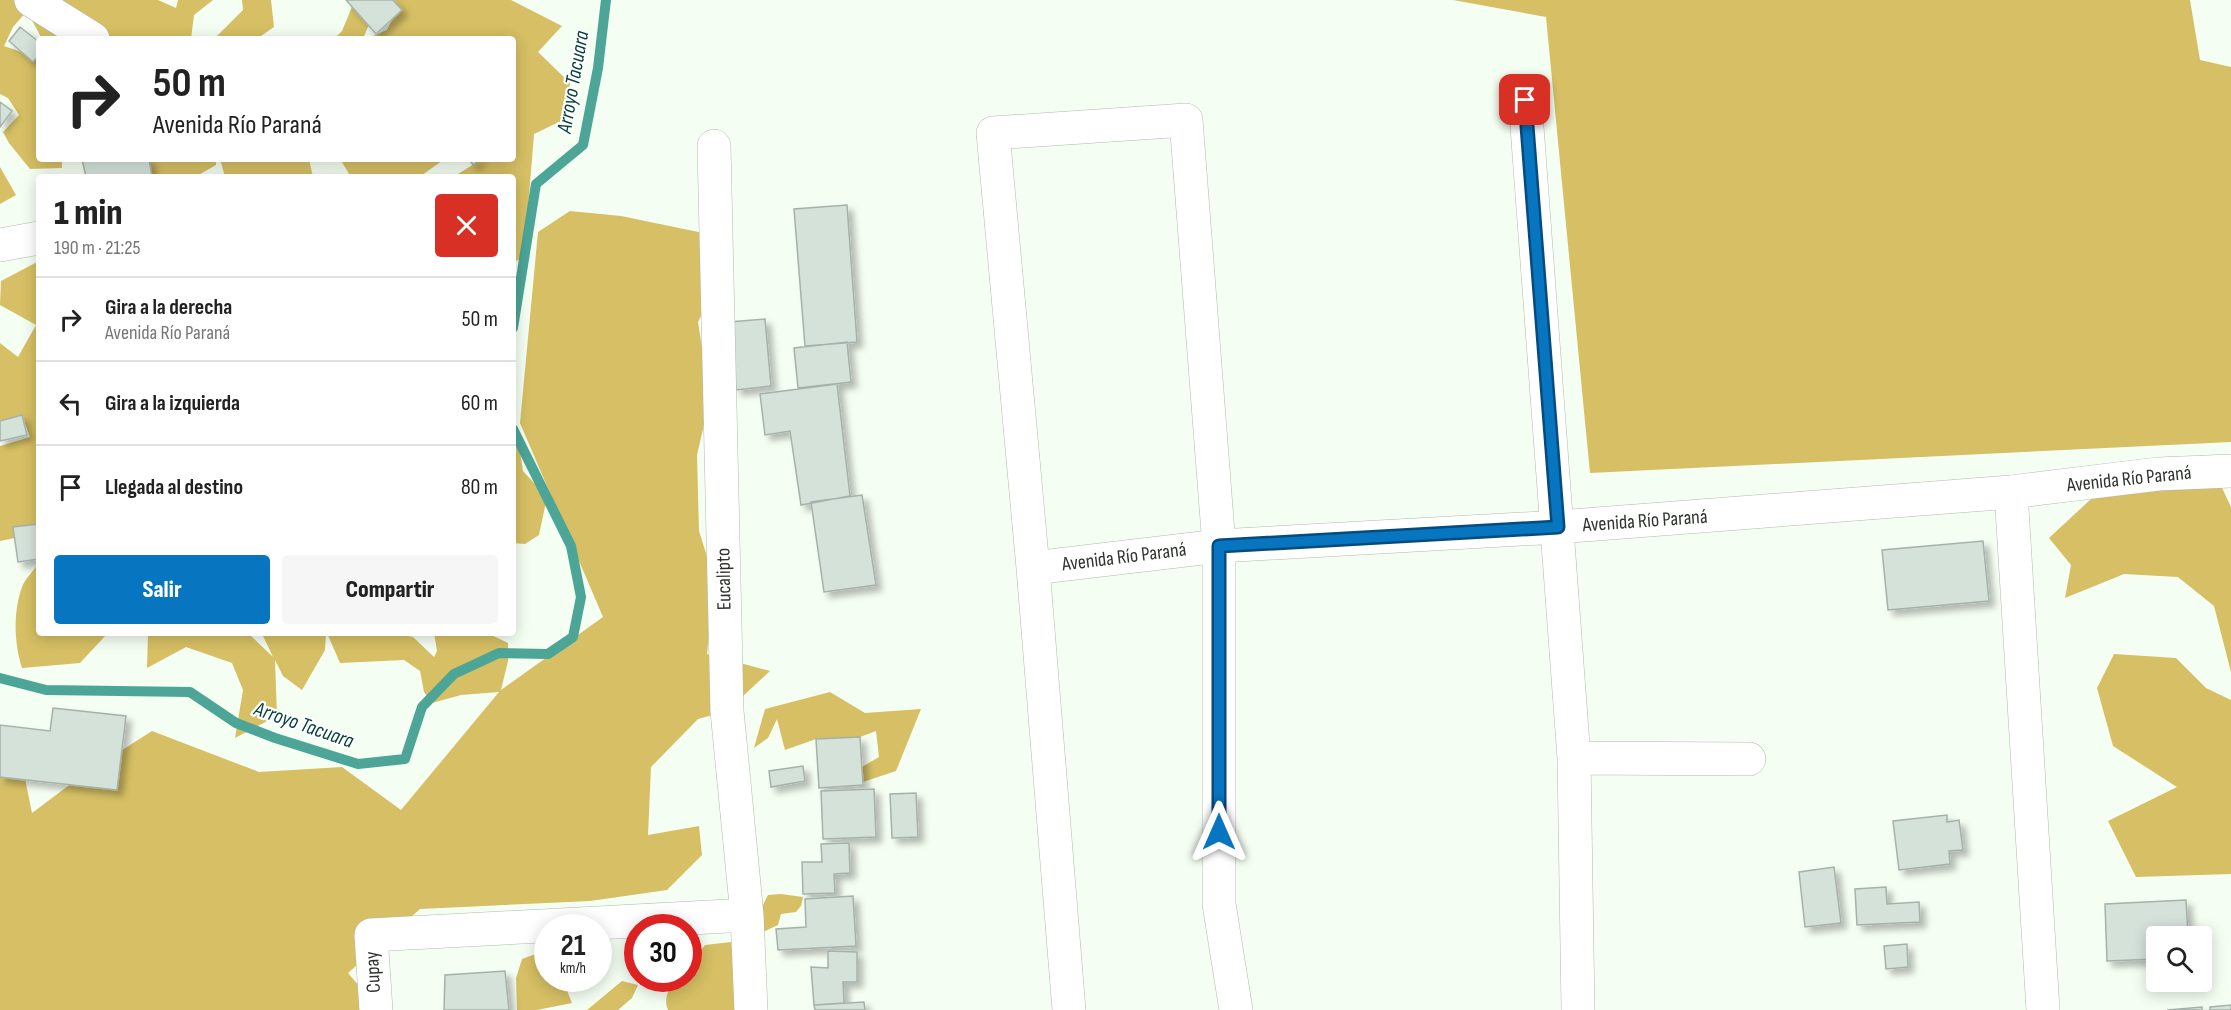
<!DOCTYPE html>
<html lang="es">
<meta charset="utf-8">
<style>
:root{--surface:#fff;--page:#f6f6f6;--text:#222;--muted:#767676;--line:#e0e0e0;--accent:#0775c0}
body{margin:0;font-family:"Sofia Sans Condensed",sans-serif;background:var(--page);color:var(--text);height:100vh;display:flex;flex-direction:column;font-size:22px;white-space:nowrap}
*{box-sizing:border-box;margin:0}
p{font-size:20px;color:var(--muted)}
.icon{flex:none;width:33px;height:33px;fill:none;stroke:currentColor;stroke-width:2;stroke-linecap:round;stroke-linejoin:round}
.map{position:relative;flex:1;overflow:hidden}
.details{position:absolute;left:36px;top:174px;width:480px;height:462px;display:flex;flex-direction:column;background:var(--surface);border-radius:6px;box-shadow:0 3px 15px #0003}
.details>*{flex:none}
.banner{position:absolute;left:36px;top:36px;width:480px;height:126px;border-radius:6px;box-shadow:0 3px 15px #0003;background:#fff;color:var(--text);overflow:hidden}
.tools{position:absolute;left:2146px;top:926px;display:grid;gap:12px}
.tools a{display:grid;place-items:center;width:66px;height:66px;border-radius:6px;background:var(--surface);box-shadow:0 3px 15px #0003;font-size:30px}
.speed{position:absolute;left:534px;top:914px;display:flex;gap:12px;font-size:30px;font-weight:700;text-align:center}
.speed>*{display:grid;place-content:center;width:78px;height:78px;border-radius:50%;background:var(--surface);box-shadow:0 3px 15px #0003;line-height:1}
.speed small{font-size:15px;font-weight:400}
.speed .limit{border:9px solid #d22;background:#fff;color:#111}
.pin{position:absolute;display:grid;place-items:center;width:51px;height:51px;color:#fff;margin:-26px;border-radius:12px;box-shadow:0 3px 9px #0006}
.me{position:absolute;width:66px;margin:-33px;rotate:0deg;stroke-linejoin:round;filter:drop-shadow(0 0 4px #0008)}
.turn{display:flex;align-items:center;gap:21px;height:126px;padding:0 18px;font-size:27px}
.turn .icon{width:78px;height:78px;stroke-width:2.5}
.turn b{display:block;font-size:42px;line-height:51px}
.round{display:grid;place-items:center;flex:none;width:63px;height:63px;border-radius:6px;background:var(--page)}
.head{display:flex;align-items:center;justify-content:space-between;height:102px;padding:0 18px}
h1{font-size:36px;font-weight:800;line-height:45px}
.button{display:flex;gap:12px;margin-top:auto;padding:12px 18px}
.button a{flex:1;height:69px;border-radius:6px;background:var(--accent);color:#fff;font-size:24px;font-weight:800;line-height:69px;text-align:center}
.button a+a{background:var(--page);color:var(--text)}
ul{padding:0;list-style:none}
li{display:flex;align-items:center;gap:18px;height:84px;padding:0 18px;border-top:2px solid var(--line)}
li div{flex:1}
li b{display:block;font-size:22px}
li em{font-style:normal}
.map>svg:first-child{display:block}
.forest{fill:#d6bf64}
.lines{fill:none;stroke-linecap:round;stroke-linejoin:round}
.stream{stroke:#4ca597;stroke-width:10}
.building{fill:#d4e2da;stroke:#a5b2ab;stroke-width:1.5;filter:url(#shadow)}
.minor-casing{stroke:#b1baae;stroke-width:34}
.minor{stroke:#fff;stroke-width:33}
.route-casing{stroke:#054c7d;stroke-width:15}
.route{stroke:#0775c0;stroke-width:10}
.labels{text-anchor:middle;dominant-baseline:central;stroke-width:4.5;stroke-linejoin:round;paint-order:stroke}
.street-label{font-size:20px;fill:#30342f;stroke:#fff}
.water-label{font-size:21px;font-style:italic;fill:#07423b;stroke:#fff}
</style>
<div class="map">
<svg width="2231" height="1010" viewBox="0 0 2231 1010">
<defs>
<filter id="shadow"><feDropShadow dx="5.5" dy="5.5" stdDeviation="3" flood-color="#0004"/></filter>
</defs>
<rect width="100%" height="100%" fill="#f5fef2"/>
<path class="forest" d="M0 0H158L176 8 178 0H213L194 15 191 39H42L27 11 13 27 4 46 39 58V159H62V168L30 169 9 143 3 132 19 115 8 98 0 94Z
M242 0H271L274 27 261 36 267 39H259V36L254 39H214L243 10Z
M386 0H511L562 26 538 52 570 83 565 119 534 134 524 258 513 262V177H453L482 159H513V39H366L387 30 395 14Z
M1453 0H2190L2200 60 2231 67V442L1590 473 1546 17Z
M354 2 374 12 363 39H334L342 31Z
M149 159H216V165L195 177H152Z
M220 159H309L313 177H225Z
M340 159H445L419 177H351Z
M0 167 16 195 0 204Z
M570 211 621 216 713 235 721 276 698 322 710 399 697 455 699 531 714 579 707 654 770 671 727 711 698 719 651 767 648 835 699 826 702 855 667 890 590 901 420 909 348 973 380 1010H0V726L17 739 32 813 80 777 152 731 259 772 342 767 401 810 499 692 461 695 432 703 424 692 420 671 404 660 340 663 327 633H393L413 637 434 657 437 651 434 633H487L508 643V661L501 690 603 617 520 423 538 232Z
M39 261V533L0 541V446L30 437 22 415 0 421V343L18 357 36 325 0 305 1 281Z
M513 406 523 471 547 497 539 535 525 544 513 543Z
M2216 475 2231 507V672L2214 606 2178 577 2124 574 2065 598 2071 565 2049 538 2091 499Z
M39 563V633H108L80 663 22 668C14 643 13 612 22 587 25 579 34 570 39 563Z
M148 633H248L273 657 263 636 266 633H326L325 650 302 690 283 676 275 660 277 716 235 738 243 690 232 663 186 647 147 668Z
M2114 654 2176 658 2206 688 2231 700V874L2136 877 2108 821 2177 787 2113 746 2097 688Z
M830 692 865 713 921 709 896 771 863 782 850 774 879 757 876 731 860 737 816 739 785 750 777 719 768 738 754 748 765 709Z
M781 894 803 897 801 906 796 912 781 914 778 925 763 932C759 917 760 909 768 895Z
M731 942 740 1010H668C663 999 669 986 677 978H688L689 966 705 945Z
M547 950 548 978H562L572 1003 537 1010H517L516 978 522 959Z
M622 981 638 985 632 998 618 1010H587Z"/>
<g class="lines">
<path class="stream" d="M513 328 536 184 583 145 598 68 606 0
M0 678 46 690 190 692 236 723 275 738 358 764 405 759 422 707 454 674 499 653 548 654 573 637 581 597 571 546 513 429"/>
</g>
<path class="building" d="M346 0H393L402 10 376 34Z
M20 27 39 42V55L33 62 9 41Z
M0 102 12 111 0 127Z
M82 159H149L152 177H86Z
M469 159H481L473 165Z
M847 205 857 342 805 346 794 209Z
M765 319 771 386 736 390 729 322Z
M847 342 851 382 798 388 794 348Z
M837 384 850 496 801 505 790 431 765 435 760 394Z
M22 415 27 435 0 441V421Z
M862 495 876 585 824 592 811 502Z
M38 524 39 559 18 562 13 527Z
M1983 541 1989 601 1888 610 1882 550Z
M53 708 126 716 117 790 0 777V725L50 731Z
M860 737 863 785 819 788 816 739Z
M803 766 805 781 771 787 769 771Z
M874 789 876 837 823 839 821 791Z
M916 793 918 837 892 838 890 794Z
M1947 815V822L1959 820 1963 850 1949 851 1950 864 1899 870 1893 821Z
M849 843 850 873 834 874 835 893 803 894 802 862H822L821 844Z
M1834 867 1841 923 1805 927 1799 872Z
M1886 887 1887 904 1919 902 1920 922 1857 925 1855 889Z
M853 896 856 946 778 950 776 929 806 927 805 899Z
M2186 900 2188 936H2157V959L2107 961 2105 904Z
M1907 944 1908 967 1886 969 1884 946Z
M828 951 857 952V982H843L844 1003 814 1005 811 967 828 968Z
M505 971 509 1010H444L445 975Z
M864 1002 865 1010H815L814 1005Z
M2231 1005V1010H2210V1007Z
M2202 1007V1010H2167Z"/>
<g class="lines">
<g class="minor-casing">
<path id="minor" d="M31 0 93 39
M1525 100 1574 758 1578 1010
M714 146 727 711 747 915 751 1010
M0 245 39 238
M2011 492 2043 1010
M1033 568 1219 546 1558 527 2011 492 2158 474 2231 471
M1574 758 1749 759
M376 1010 371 935 747 915
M1069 1010 1033 568 993 133 1186 120 1219 546V904L1236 1010"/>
</g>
<use href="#minor" class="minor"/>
</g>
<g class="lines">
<g class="route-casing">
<path id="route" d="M1219 832V546L1558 527 1525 100"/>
</g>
<use href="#route" class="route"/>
</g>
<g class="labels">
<g class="street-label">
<text transform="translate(2129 479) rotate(-6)">Avenida Río Paraná</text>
<text transform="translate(1645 521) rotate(-4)">Avenida Río Paraná</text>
<text transform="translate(1124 557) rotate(-7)">Avenida Río Paraná</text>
<text transform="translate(724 579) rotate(-91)">Eucalipto</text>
<text transform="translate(373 972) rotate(-93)">Cupay</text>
</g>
<g class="water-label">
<text transform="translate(573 82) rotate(-80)">Arroyo Tacuara</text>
<text transform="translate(304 725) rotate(19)">Arroyo Tacuara</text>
</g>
</g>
</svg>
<div class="tools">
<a><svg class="icon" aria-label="search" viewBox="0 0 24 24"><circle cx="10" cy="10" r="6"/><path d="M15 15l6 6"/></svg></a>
</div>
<div class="speed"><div>21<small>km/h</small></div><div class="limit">30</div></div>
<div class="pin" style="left:1525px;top:100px;background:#d93025"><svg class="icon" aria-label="arrive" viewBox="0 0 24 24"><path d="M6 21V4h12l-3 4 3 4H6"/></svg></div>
<svg class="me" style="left:1219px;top:832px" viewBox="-20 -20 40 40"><path d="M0-17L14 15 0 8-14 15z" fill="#0775c0" stroke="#fff" stroke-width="4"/></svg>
<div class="banner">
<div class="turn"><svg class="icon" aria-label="right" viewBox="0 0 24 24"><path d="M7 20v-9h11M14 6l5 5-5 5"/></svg><div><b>50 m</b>Avenida Río Paraná</div></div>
</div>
<section class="details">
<div class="head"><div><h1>1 min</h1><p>190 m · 21:25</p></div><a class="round" style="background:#d93025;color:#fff"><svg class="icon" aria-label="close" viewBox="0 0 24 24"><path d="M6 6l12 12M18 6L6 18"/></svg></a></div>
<ul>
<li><svg class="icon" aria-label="right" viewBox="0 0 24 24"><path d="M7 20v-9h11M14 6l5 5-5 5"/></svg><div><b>Gira a la derecha</b><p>Avenida Río Paraná</p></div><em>50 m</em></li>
<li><svg class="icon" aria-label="left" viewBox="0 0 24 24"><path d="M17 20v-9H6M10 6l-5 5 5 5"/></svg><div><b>Gira a la izquierda</b></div><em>60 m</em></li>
<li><svg class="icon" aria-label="arrive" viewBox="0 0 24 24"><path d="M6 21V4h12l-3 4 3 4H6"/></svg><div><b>Llegada al destino</b></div><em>80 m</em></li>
</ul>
<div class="button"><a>Salir</a><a>Compartir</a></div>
</section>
</div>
